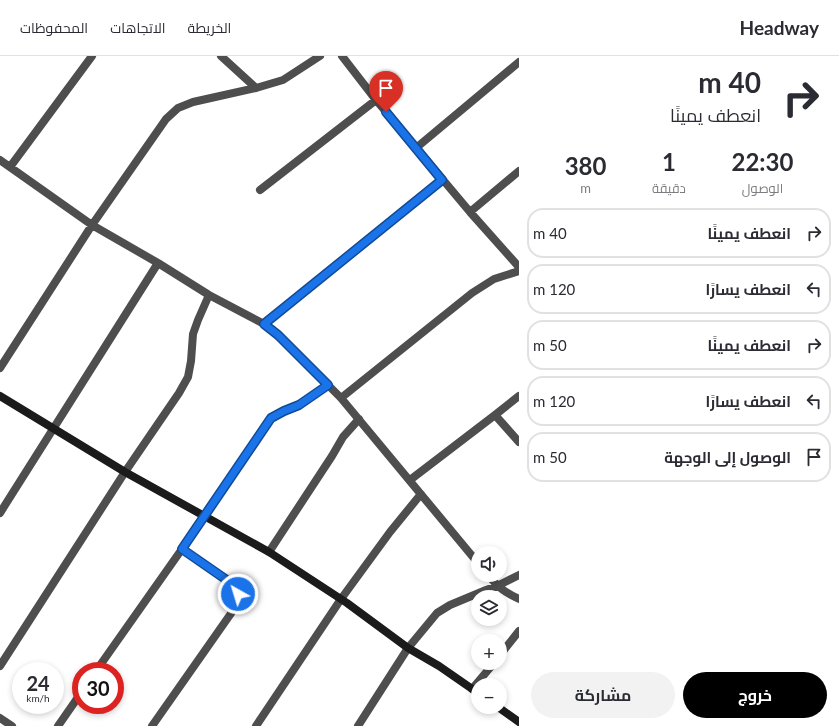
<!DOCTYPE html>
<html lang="ar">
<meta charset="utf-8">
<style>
:root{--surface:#fff;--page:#f2f2f3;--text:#2b2b33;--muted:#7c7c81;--line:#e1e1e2;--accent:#000}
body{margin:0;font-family:Lato,Cairo,sans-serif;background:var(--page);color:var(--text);direction:rtl;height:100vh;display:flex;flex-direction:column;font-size:15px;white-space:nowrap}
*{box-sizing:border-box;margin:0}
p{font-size:13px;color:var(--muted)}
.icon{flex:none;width:22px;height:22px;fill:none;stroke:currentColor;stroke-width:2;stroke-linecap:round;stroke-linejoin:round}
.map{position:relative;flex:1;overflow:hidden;direction:ltr}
.details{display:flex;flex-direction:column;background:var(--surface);width:320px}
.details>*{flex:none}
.top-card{background:#fff;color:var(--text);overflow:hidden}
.buttons{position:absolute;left:471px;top:490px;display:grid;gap:8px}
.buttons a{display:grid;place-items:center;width:36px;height:36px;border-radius:50%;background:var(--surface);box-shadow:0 2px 6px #0003;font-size:20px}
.speed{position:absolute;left:12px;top:606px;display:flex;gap:8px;font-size:20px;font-weight:700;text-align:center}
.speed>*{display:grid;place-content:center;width:52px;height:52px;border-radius:50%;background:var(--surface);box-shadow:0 2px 6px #0003;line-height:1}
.speed small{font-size:10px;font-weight:400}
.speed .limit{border:6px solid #d22;background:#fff;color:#111}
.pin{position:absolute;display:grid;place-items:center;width:34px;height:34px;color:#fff;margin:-41px -17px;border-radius:50% 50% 50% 0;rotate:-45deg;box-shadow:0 0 4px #0007}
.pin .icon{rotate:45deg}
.me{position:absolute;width:44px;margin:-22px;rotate:321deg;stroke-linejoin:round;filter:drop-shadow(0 0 3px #0008)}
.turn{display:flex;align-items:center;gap:14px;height:84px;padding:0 12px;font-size:18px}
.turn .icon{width:52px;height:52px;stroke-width:2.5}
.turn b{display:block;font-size:28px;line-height:34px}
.eta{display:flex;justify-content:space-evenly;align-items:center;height:68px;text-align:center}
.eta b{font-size:24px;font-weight:700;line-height:28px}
.button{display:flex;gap:8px;margin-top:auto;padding:8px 12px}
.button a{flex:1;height:46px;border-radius:24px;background:var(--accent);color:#fff;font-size:16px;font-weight:700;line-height:46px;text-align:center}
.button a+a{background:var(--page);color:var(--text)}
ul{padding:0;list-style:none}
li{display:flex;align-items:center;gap:12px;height:50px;margin:0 8px 6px;padding:0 4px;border:2px solid var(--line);border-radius:16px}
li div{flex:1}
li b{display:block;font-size:15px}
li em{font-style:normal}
header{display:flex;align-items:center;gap:24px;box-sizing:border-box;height:56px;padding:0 20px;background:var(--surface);border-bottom:1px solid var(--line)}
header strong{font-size:19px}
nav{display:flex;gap:22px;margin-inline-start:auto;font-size:14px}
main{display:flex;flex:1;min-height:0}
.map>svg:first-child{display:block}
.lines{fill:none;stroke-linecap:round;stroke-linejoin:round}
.street{stroke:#4e4e4e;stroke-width:8}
.secondary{stroke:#1b1b1b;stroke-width:8}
.route-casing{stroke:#114b97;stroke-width:10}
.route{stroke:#1a73e8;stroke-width:7}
</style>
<header>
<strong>Headway</strong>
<nav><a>الخريطة</a><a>الاتجاهات</a><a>المحفوظات</a></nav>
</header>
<main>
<section class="details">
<div class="top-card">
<div class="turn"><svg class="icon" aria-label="right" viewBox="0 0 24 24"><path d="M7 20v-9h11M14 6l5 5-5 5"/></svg><div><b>40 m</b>انعطف يمينًا</div></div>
</div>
<div class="eta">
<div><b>22:30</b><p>الوصول</p></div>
<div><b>1</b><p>دقيقة</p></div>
<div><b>380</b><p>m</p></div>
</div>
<ul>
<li><svg class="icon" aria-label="right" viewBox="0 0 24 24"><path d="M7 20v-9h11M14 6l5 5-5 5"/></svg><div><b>انعطف يمينًا</b></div><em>40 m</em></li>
<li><svg class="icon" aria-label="left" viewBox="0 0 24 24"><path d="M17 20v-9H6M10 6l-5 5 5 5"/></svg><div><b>انعطف يسارًا</b></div><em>120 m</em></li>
<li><svg class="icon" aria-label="right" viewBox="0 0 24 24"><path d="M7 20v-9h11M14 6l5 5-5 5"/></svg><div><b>انعطف يمينًا</b></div><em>50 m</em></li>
<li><svg class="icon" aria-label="left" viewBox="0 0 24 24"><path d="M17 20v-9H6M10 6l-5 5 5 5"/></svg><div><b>انعطف يسارًا</b></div><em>120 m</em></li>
<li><svg class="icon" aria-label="arrive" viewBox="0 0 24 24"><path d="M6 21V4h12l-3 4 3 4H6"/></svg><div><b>الوصول إلى الوجهة</b></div><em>50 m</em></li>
</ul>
<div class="button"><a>خروج</a><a>مشاركة</a></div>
</section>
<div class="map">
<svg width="519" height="670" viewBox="0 0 519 670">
<rect width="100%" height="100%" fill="#fff"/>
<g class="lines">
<path class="street" d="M221 0 256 32 283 24 320 0
M342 0 376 44 470 156 519 211
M416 92 519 6
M0 104 92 169 158 207 209 239 264 268 278 279 341 342 478 507
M10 111 92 0
M260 134 376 44
M470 156 519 115
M264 268 442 124
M0 312 92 169 166 63 178 52 193 46 256 32
M341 342 472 237 494 223 519 215
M495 359 519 386
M410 424 495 359 519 340
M0 457 158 207
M269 496 332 400 343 381 359 363
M488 519C498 531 504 536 519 543
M500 599 519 575
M0 610 125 416 179 337 188 321 191 305 193 278 198 264 209 239
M96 615 182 493 271 362 284 355 299 349 328 329
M472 633 494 607
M0 662 12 670
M58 670 81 637
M152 670 232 556C237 544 239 541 234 529L182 493
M256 670 341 543 390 476 421 438
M358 670 408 592 437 557 450 549 486 534 497 530 519 519"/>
<path class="secondary" d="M0 340 125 416 269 496 347 547 408 592 439 610 478 637
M498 651 519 666"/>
</g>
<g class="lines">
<g class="route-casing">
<path id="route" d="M238 538 234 529 182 493 271 362 284 355 299 349 328 329 278 279 264 268 442 124 386 56"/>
</g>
<use href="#route" class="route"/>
</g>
</svg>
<div class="buttons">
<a><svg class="icon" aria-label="sound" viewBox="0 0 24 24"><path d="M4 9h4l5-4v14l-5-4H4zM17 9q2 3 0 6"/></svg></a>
<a><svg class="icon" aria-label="layers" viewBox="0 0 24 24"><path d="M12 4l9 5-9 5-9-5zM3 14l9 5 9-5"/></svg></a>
<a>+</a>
<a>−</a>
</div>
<div class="speed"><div>24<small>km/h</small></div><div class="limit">30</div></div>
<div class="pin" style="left:386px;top:56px;background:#d93025"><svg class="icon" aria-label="arrive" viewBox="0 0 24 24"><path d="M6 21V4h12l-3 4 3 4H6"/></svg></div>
<svg class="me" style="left:238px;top:538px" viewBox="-20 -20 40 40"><circle r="17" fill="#1a73e8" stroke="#fff" stroke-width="3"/><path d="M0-11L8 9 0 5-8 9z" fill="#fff"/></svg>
</div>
</main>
